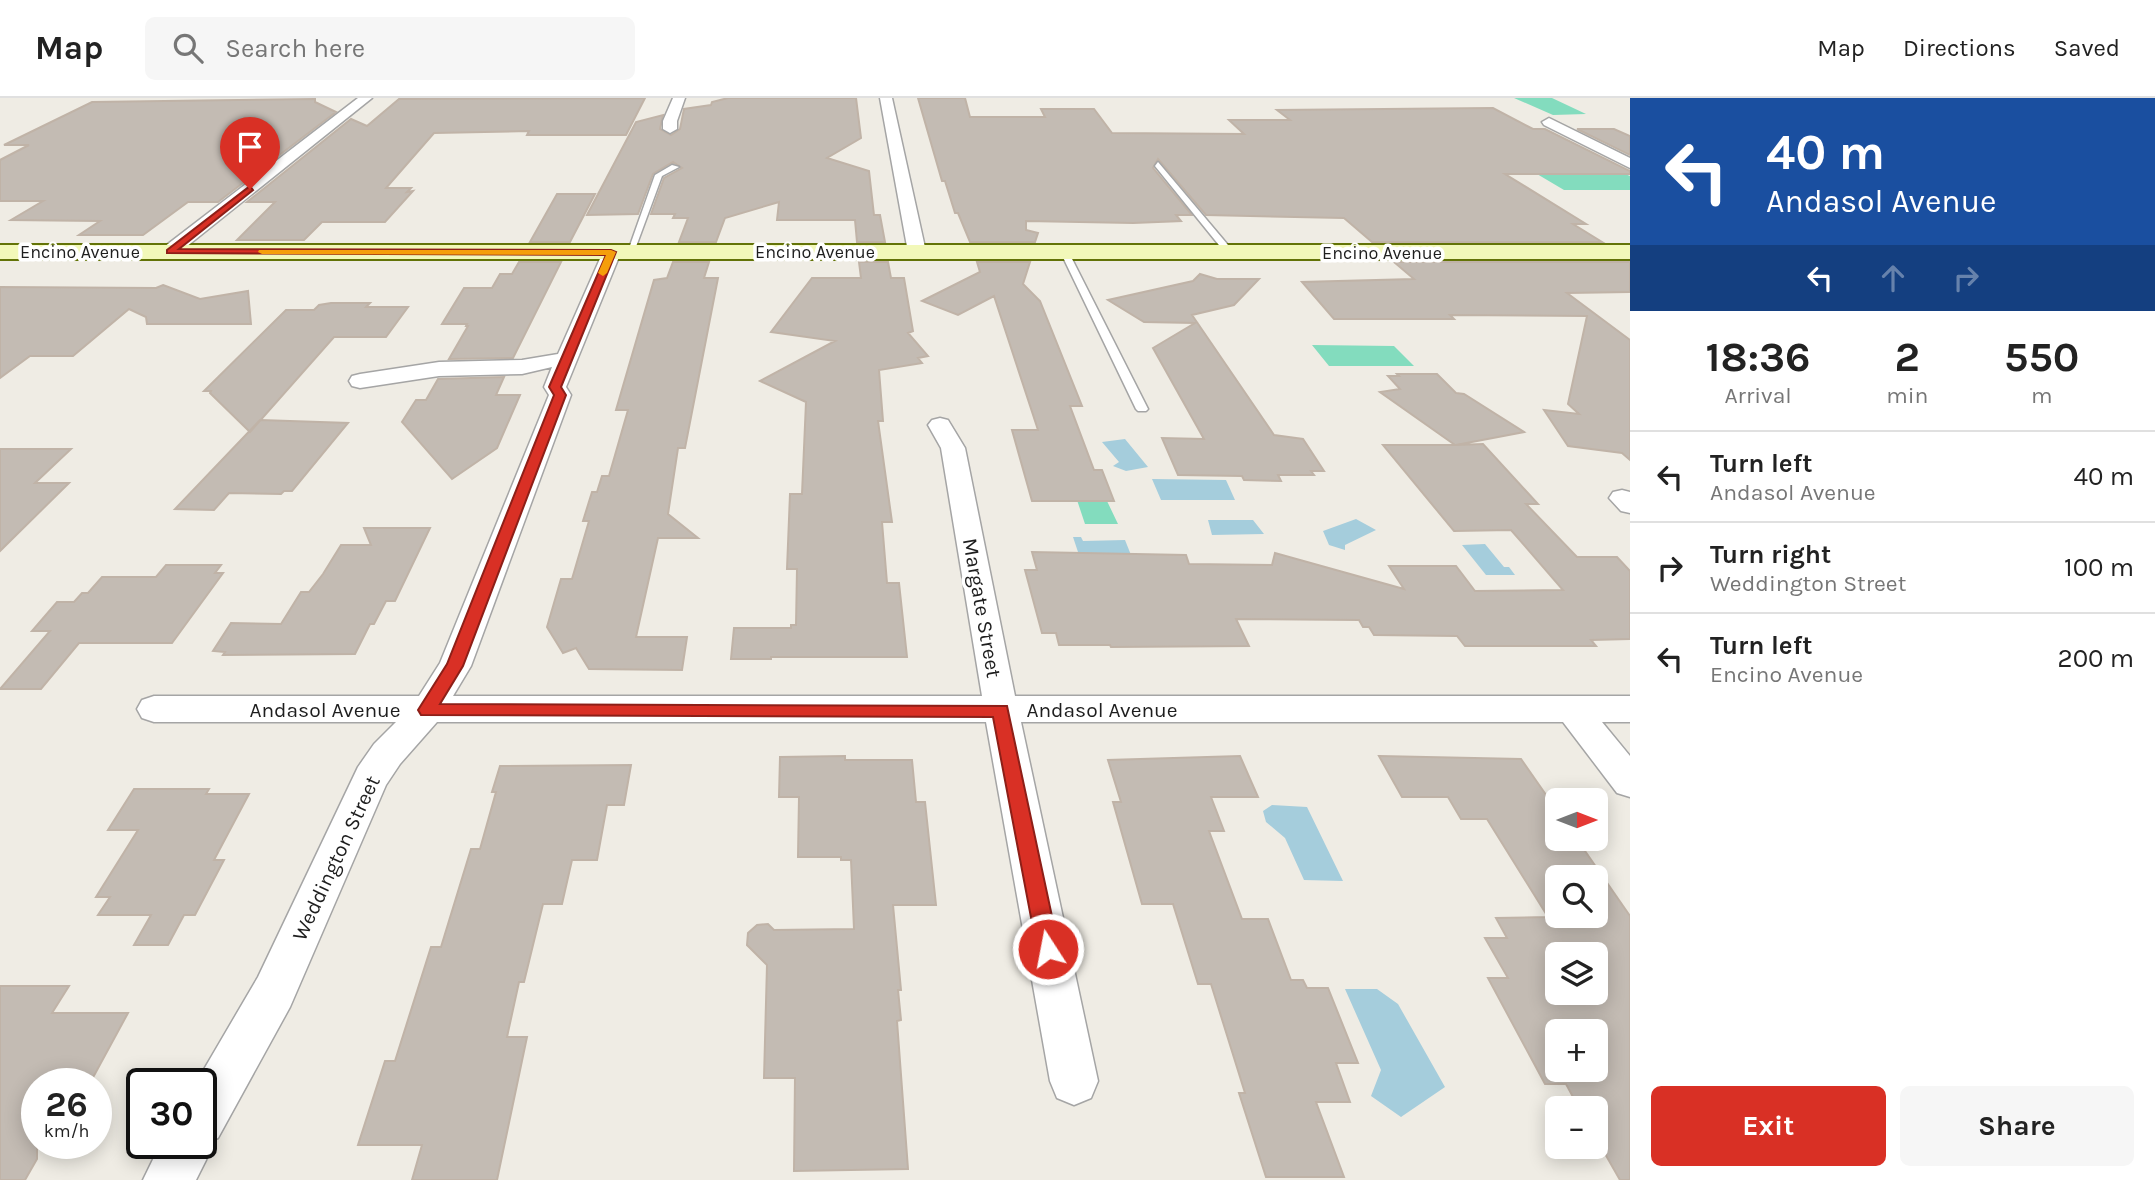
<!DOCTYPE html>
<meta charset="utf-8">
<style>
:root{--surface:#fff;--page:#f6f6f6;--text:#222;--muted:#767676;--line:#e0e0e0;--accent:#d93025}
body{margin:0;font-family:Karla,sans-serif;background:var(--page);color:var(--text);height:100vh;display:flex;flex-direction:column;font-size:26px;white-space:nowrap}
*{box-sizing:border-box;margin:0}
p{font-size:23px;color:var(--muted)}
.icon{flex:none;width:38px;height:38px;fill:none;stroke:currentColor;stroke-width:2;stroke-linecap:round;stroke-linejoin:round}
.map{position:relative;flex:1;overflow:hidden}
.side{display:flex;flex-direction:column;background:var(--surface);width:525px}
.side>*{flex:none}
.banner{background:#1a4fa0;color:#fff;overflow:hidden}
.needle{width:46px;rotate:90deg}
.controls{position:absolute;left:1545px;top:690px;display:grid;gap:14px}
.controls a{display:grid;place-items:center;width:63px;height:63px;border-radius:10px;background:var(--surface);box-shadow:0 4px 18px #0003;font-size:35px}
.speed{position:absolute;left:21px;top:970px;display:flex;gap:14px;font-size:35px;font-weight:700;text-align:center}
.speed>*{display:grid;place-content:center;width:91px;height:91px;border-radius:50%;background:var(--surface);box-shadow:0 4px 18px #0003;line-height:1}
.speed small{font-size:18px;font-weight:400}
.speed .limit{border:4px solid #111;border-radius:10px;background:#fff;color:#111}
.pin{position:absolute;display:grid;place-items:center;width:60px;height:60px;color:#fff;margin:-72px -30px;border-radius:50% 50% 50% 0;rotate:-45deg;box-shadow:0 0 7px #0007}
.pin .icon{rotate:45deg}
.me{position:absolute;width:77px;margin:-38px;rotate:349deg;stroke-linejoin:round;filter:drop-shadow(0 0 5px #0008)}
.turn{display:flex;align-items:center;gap:24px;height:147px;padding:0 21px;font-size:32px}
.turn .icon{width:91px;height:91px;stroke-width:2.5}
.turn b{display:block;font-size:49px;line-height:60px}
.lanes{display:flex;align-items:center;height:66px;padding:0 21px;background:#0003;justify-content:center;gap:35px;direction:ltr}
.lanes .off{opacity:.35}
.eta{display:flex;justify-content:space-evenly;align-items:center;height:119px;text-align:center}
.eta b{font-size:42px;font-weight:700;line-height:49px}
.button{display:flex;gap:14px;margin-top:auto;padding:14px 21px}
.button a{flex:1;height:80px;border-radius:10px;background:var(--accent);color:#fff;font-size:28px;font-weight:700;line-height:80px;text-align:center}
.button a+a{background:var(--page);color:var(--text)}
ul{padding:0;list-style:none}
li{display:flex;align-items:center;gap:21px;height:91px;padding:0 21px;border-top:2px solid var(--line)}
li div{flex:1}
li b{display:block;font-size:26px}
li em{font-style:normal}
header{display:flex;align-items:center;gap:42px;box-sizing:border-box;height:98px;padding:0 35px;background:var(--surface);border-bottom:2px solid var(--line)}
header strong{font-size:33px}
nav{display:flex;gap:38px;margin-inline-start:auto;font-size:24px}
.search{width:490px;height:63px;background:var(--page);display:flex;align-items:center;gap:18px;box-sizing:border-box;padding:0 24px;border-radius:10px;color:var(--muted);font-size:26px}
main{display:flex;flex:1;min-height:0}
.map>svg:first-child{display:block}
.pitch{fill:#83dcbe}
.water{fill:#a5cddc}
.building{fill:#c3bbb3;stroke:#c0b3a7;stroke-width:2;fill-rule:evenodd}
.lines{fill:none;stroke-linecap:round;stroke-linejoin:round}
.lane-casing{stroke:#a5a5a5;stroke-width:3}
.street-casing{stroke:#a5a5a5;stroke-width:3}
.secondary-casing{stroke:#637307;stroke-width:4}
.lane{fill:#fff;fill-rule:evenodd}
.street{fill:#fff;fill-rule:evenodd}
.secondary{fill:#f2f8b9;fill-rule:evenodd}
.route{fill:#d93025;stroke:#8d1f18;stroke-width:2}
.slow{fill:#f59e0b}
.labels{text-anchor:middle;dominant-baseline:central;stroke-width:7;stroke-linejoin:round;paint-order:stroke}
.far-street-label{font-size:18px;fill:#1e1e1e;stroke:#fff}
.street-label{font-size:21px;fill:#1e1e1e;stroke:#fff}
</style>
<header>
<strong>Map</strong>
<div class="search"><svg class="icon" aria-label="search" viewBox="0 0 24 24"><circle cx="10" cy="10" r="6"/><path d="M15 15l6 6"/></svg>Search here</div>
<nav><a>Map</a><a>Directions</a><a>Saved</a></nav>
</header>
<main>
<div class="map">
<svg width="1630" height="1082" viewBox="0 0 1630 1082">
<rect width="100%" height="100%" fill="#efece4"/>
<path class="pitch" d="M1514 0H1552L1586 16 1553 17Z
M1537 76H1625L1630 78V92H1564Z
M1312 247 1394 248 1414 268H1329Z
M1077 402 1107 403 1118 426H1085Z"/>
<path class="water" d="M1125 341 1148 369 1126 373 1113 368 1119 364 1102 344Z
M1152 381 1226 382 1235 402H1161Z
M1356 421 1376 432 1345 447V452L1329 447 1323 433Z
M1208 422H1253L1264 436 1212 437Z
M1073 439H1081L1083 443 1125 442 1131 457H1079Z
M1485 446 1504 469H1509L1515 477H1486L1462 447Z
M1272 707 1307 709 1343 783 1304 782 1285 740 1266 724 1263 713Z
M1345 891H1377L1398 906 1445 989 1401 1019 1371 998 1381 972Z"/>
<path class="building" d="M645 0 626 37H527L529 33 434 35 386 90H411L407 94 413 93 385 124H322L304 142H237L275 104H247L351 21 367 28 399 1Z
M728 0H856L861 40 827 60 869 73 874 117H880L885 144H857L855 122H777L779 104 725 120 716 144H679L688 120H673L675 116H651L664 80 682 70 673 64 653 76 638 116 587 117 636 24 663 17 660 31 671 37 680 31 684 11 711 7 712 4Z
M918 0H965L970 19H1045L1041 11H1094L1112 35 1244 36 1229 22H1290L1277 12 1493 10 1533 31H1545L1630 73V76H1505L1586 126H1573L1602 144H1372L1344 120 1206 117 1158 61 1153 70 1192 117H1176L1181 123 1133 125 1026 123V132L1038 135 1035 144H970L958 115H955L945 83H942Z
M315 1V4L336 14 218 104H188L143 137H79L100 123 11 122 43 103H0V62L29 47H4L92 4Z
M1577 31H1614L1630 38V57Z
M557 96H595L570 144H530Z
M519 164H561L513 260 449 261 468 228H466L467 226H442L464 190H492L500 176H512Z
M673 164H709L704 180H718L685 350H678L668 416 698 440H658L636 539H687L682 572 589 571 576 550 563 555 547 529 561 481H572L589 423H583L592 394H597L602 378H609L628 312H616L654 182 667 180Z
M859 164H888L891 180H904L913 233 908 235 928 258 918 260 922 265 879 272 883 323H878L892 424H882L887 485H899L907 559H771V561H731L734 530H791V527H796L797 471H787L790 396H802L806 304 760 283 835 243 771 234 812 180H861Z
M977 164H1030L1023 186 1040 203 1082 308H1070L1094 372H1102L1114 403H1032L1012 332H1038L994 198 958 217 922 203 980 174Z
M1394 164H1630V194L1567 195 1630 242V362L1622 355 1568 348 1544 312 1579 316 1568 306 1587 218 1450 217 1454 221H1334L1302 184 1414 181Z
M1200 176 1217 181H1259L1234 207 1192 217 1274 337 1303 341 1324 373H1311L1314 377H1278L1281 383 1244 382 1242 378 1178 377 1162 340 1204 341 1153 250 1195 225 1144 224 1108 202 1193 183Z
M163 187 200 201 248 193 251 226H147L146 219 129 211 73 258H30L0 280V189L156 190Z
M331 205H370L366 209H408L386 239H334L250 334 210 295 211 293H204L286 212H314L319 207Z
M1397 276H1437L1456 295 1464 296 1524 334 1456 347 1483 346 1538 406H1526L1577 459H1617L1630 473V541L1591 542 1596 548H1465L1457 538 1374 537 1369 529H1363L1359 522 1236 521 1249 548 1111 549 1110 547H1059L1056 535H1042L1025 472H1037L1032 454 1186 457 1189 466 1272 467 1275 455 1404 491 1389 468H1456L1475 493 1563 492 1511 432 1454 433 1383 347H1455L1380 294 1400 291 1388 278H1399Z
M504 279 496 297H520L497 350 452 381 402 324 416 302H426L438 281Z
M260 322 348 325 292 393H284L281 396 229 395 214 412 175 411Z
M0 351H71L35 385H69L0 453Z
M364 430H430L395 503H386L374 526H370L355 556 223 557 225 554 213 553 231 525 281 526 301 494H309L323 476 341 447H371Z
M166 467H221L215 475H223L172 545H79L41 591H0L50 533H32L57 504H74L82 495H88L102 479H156Z
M845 658V662H912L916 704H925L936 807H893L901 892H898L901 922 897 923 908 1071 794 1073 795 980H764L767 867 747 847 748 835 757 827 768 826 774 832 854 831 851 762H841V759H798L799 699H779L780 659Z
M1240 658 1258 699H1211L1224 733H1209L1242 821H1268L1291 882H1303L1307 890H1328L1358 965H1336L1350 1004H1316L1344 1079H1266L1239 995H1245L1211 886H1198L1173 806H1142L1113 704H1121L1108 662Z
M1379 658 1521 661 1558 714V740H1576L1630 818V1082H1620L1596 1040V1010H1579L1566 986H1545L1488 880H1508L1485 840H1507L1496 820 1548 819 1487 721H1461L1448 699H1402ZM1558 779H1596V817H1558ZM1558 856H1596V894H1558ZM1558 933H1596V971H1558Z
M631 667 624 707H607L597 762H572L562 806H543L524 884H519L507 939H527L497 1082H412L422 1047H358L385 963H395L431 849H441L471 751H480L496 694H492L500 668Z
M134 691H209L206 696H249L214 762H224L195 817H184L168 847H134L151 817H98L110 799H96L138 732H108Z
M0 888H69L52 915H128L90 985H37V1061L25 1082H0Z"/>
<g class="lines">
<g class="lane-casing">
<path id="lane" d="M1158 64 1233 153V157H1227L1155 68Z
M672 67 679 69 662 78 634 154 627 156 655 77Z
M1064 150 1068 153 1148 311 1146 313H1138L1136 311 1060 153Z"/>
</g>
<g class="street-casing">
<path id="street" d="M358 0H372L176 157H164L161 153 164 149Z
M673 0H685L677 23V31L670 35 663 31V23Z
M880 0H892L926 154 923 158 917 159 908 154Z
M1549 20 1630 60V70L1544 27 1542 24Z
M612 149 621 154 566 289 571 297 471 568 453 598H982L941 350 928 327 932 322 940 320 948 322 965 350 1015 598H1630V624H1602L1630 658V699L1617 695 1563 624H1021L1098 983 1091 1000 1074 1007 1057 1000 1050 983 986 624H437L400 666 386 687 290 909 218 1040 213 1042 206 1062 196 1082H143L161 1045H201V985H196L258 879 358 669 374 646 396 624H154L142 620 137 611 142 602 154 598H419L440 565 549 297 544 289 552 269 522 276 439 278 360 290 352 288 349 283 352 278 360 276 439 264 522 262 558 256 603 154Z
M1622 392 1630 394V415L1621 413 1609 400 1613 394Z"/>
</g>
<g class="secondary-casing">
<path id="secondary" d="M0 147H1630V161H0Z"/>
</g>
<use href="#lane" class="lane"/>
<use href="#street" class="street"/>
<use href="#secondary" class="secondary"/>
</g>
<path class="route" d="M250 88 253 92 179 151 611 152 616 154 561 289 566 297 463 568 440 606 1007 608 1059 851 1055 858 1048 861 1040 858 1037 851 993 619 421 617 418 612 447 566 554 297 549 289 606 157 167 155V152Z"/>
<path class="slow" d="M259 152H611L616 154 607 175 603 178 598 175 606 157 262 156 258 154Z"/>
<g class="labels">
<g class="far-street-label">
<text x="80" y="154">Encino Avenue</text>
<text x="815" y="154">Encino Avenue</text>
<text x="1382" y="155">Encino Avenue</text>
</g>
<g class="street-label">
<text transform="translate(982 510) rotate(80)">Margate Street</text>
<text x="325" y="612">Andasol Avenue</text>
<text x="1102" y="612">Andasol Avenue</text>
<text transform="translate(336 760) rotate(-65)">Weddington Street</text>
</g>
</g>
</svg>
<div class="controls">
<a><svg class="needle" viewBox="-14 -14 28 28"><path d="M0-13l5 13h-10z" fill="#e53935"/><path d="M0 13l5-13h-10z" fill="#767676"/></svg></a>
<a><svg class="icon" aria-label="search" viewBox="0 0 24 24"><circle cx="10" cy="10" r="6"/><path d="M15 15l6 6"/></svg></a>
<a><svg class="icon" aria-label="layers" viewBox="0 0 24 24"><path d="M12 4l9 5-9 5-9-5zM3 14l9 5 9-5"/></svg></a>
<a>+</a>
<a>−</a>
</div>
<div class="speed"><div>26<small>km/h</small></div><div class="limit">30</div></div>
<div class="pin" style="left:250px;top:91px;background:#d93025"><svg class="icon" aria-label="arrive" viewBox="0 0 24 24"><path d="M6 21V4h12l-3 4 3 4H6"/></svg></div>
<svg class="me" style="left:1048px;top:851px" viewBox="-20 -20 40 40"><circle r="17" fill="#d93025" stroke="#fff" stroke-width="3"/><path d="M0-11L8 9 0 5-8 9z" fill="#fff"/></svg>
</div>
<section class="side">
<div class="banner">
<div class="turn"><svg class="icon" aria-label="left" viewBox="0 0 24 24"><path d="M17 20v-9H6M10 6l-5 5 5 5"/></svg><div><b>40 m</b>Andasol Avenue</div></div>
<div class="lanes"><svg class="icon" aria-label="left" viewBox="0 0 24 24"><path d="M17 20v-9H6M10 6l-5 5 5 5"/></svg><svg class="icon off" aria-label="ahead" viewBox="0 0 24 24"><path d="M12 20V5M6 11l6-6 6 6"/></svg><svg class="icon off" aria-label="right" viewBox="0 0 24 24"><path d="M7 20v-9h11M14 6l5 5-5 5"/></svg></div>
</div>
<div class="eta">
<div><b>18:36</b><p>Arrival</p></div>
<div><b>2</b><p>min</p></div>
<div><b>550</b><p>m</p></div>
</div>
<ul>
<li><svg class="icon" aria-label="left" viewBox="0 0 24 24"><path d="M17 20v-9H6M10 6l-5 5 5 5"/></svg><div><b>Turn left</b><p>Andasol Avenue</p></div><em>40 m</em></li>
<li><svg class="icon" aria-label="right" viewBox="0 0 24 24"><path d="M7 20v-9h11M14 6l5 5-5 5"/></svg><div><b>Turn right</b><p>Weddington Street</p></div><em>100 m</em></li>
<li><svg class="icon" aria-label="left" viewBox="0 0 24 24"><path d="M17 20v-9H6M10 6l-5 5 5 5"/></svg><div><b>Turn left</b><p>Encino Avenue</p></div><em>200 m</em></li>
</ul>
<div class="button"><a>Exit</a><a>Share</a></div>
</section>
</main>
